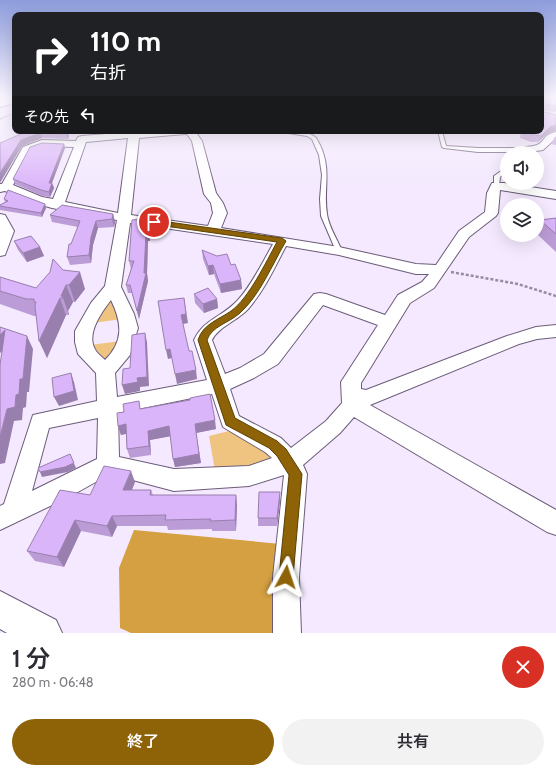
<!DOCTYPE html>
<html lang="ja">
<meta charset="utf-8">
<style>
:root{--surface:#fff;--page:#f2f2f3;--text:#2b2b33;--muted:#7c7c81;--accent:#8e6308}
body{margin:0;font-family:Cabin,"Noto Sans JP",sans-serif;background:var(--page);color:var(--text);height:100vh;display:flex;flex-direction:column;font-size:15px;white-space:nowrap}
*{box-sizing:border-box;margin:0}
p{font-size:13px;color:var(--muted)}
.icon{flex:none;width:22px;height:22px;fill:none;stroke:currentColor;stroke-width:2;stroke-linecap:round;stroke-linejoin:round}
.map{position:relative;height:633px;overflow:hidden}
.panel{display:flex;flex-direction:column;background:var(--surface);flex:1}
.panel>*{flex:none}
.banner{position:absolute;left:12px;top:12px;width:532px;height:122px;border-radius:8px;box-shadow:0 4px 16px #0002;background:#202124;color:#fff;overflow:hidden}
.buttons{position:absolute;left:500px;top:146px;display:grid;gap:8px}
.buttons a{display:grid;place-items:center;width:44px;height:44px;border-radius:50%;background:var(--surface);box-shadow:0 4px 16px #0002;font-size:20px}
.pin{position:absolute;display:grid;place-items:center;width:34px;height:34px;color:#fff;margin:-17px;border:2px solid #fff;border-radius:50%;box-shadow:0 1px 4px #0007}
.me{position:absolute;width:44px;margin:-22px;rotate:5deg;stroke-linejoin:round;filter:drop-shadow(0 0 3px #0008)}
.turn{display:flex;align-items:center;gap:14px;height:84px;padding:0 12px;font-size:18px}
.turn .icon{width:52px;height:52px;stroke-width:2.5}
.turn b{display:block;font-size:28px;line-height:34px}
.then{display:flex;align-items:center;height:38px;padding:0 12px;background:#0003;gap:8px;font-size:15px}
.round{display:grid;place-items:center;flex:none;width:42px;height:42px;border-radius:21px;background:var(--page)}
.headline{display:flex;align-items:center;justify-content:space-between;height:68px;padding:0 12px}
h1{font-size:24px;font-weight:600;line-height:30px}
.cta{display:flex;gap:8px;margin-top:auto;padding:8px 12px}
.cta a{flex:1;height:46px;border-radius:24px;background:var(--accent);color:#fff;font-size:16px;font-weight:600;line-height:46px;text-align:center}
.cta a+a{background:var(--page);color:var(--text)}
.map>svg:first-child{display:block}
.green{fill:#efc480}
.forest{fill:#d5a042}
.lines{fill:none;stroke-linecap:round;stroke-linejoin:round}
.service-casing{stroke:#6c5c79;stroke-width:2}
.minor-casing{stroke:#6c5c79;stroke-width:2}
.tertiary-casing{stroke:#6c5c79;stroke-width:2}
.primary-casing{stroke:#6c5c79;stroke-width:2}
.path-far1{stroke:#958c9d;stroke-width:1.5;stroke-dasharray:1.5 1;stroke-linecap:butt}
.path{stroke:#958c9d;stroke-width:2.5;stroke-dasharray:3 2;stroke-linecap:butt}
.service{fill:#fff;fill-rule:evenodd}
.minor{fill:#fff;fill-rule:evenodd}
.tertiary{fill:#fff;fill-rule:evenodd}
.primary{fill:#fff;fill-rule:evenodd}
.wall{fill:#bc9cd6}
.shaded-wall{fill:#997fae}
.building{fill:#dbb5f9;stroke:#997fae}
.route{fill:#8e6308;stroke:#5c4005}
</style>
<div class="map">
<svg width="556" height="633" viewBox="0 0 556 633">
<rect width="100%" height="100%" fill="#f4e9fe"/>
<path class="green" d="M110 298 122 319 93 323Z
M121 341 109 357 102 359 90 345Z
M233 430 270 448 271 461 237 469 215 471 209 436Z"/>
<path class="forest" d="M134 530 281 544 282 633H131L120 628 119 568Z"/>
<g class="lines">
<g class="service-casing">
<path id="service" d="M276 131C286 131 307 130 315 137 317 138 318 142 320 145 332 171 323 188 327 214 328 225 338 241 342 251L341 252H337L336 251 321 216 320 199 322 175 319 155 312 139 307 136Z
M438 131H442L446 146 478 148H523L526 150 525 153H519L520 152H478L444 148 442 147Z
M507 167V171L500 177 499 186 494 187V176Z"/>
</g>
<g class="minor-casing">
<path id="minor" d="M130 131H195L202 141 216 193 223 203 227 213 221 228 339 247 416 264 436 265 459 231 485 212 487 193 492 183H504L556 191V199L500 190 498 213 496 216 469 237 434 288 410 303 361 383V389L366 390 507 336 536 327 556 325V337L537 339 519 344 370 405 556 510V535L547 532 354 417 340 433 303 465 307 474 299 577 301 633H273V577L284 475 249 486 174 491 110 474 69 497 0 530V506L4 504 33 415 97 401 96 373 78 354 75 342V331L91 303 105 286 117 220 52 208 35 203 5 191 0 192V184H2L23 147 42 140 76 141 78 137 82 136 130 132ZM185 134H187L192 141 204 194 211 203 213 213 208 226 131 215 139 138ZM128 138 118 213 65 202 86 142ZM43 146 74 147 53 199 42 197 13 185 31 151ZM130 223 273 244C262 263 252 285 237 301 222 317 204 319 194 340L207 380 117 397 115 373 130 355 138 328 134 314 121 287ZM286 246 339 255 416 274H429L422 282 398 295 385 315 326 294 320 293 314 294 264 354 240 368 225 374 212 340C218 327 239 320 249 308 265 289 275 267 286 246ZM111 300C122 323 124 341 105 360 102 357 98 354 96 351 85 335 101 313 111 300ZM323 305 378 325 341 382 342 403 326 421 291 448 281 438 239 416 230 389 254 378 278 364ZM212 394 223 427 265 452 272 458 249 466 174 469 119 457 118 413ZM98 418 97 459 32 491 49 428Z
M556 132V138L543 150 522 153 518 150C523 145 530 148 537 145 546 141 542 135 556 132Z
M0 214 5 215 14 231 5 255 0 256Z"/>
</g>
<g class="tertiary-casing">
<path id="tertiary" d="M7 98H15V103L0 107V100Z"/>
</g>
<g class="primary-casing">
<path id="primary" d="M0 591 56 620 62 633H7L0 629Z"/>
</g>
<path class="path-far1" d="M0 119 10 115 15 116"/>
<path class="path" d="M451 272 518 284 556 296"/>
<use href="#service" class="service"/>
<use href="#minor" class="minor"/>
<use href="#tertiary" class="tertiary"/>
<use href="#primary" class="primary"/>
</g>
<path class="wall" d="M546 98H556V111L553 112 542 110Z
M556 115V131L547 134 538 142H531L520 138 521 131H541Z
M28 131H68L69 136 68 139 42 138 22 146Z
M556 136V145L551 144 554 138Z
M64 144 65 148 52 183 54 188 50 197 42 196 15 184 13 179Z
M4 199 45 204 46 208 42 217 0 210V205L5 202Z
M113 214 115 222 114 227 98 228 93 245 91 263 70 265 67 257 78 227 52 222 50 215Z
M556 218V252L537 234V227L540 220Z
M150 228V241H148L147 273 148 281 139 319 132 293H128L126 285 131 269 129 261Z
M14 241 40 247 44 256 27 262 18 250Z
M202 250 231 265 241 280 242 289 221 293 214 274 209 275 203 259Z
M63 270 85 289 75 302H73L68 311 69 314V315H66L47 358 36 316H34L0 304V277L36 288Z
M194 294 217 299 218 308 204 313 195 303Z
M142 409 216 429 196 433 201 463 175 467 170 436 150 440 151 455 130 458 127 449 126 434 121 435 118 426Z
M135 482 132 490H151L153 495H236L237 506 236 531H212V529L168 530 167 526H117L112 537 81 531 64 567 35 561 27 551 90 495Z
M280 501 277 526H258V518Z"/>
<path class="shaded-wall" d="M556 106V111L553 112Z
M556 125V131L547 134 538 142 541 136 550 127Z
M67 131 69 136 68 139 66 134Z
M40 133 42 138 22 146 0 183V173L21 140Z
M64 144 65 148 50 188 49 183Z
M52 183 54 188 50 197 49 192Z
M45 204 46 208 42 217 41 213Z
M113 214 115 222 114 227 112 219Z
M149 220 150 228V241H148L147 273 148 281 139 319 137 311 144 273 146 234Z
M96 221 98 228 93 245 91 263 89 255 91 237Z
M40 247 44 256 27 262 23 253Z
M213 265 214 274 209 275 208 266Z
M80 272 85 289 75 302 69 285Z
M241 280 242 289 221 293 220 284Z
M66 285 73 302 68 311 69 314V315L63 298 61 296Z
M60 298 66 315 47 358 39 341Z
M184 298 188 323 183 324 181 315Z
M217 299 218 308 204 313 203 304Z
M5 330 12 343 0 353V335Z
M145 333 147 342 149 386 140 387V391L125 394 122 385 137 378Z
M27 336 33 349 29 392H27L26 407 23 408 22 420 14 421 5 463 0 464V437L7 409 16 395 20 379Z
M170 349 172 358 168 359 166 350Z
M196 370 197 379 177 384 175 374Z
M71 373 74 382 78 400 59 406 54 397Z
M215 420 216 429 196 433 201 463 175 467 173 459 195 424Z
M126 424 129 433 121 435 118 426Z
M169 426 172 436 150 440 151 455 149 446 148 431Z
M70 454 76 468 68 472 42 477 40 472Z
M131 471 135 482 127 501 123 490Z
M280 492V501L277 526V518Z
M236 495 237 506 236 531 235 520Z
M112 516 117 526 112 537 107 526Z
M75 520 81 531 64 567 57 557Z"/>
<path class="building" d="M546 98H556V106L544 104Z
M541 111 556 115V125L550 127 541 136 534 135 522 131H541Z
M28 131H67L66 134 40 133 21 140 0 173V143Z
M42 143 64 144 49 183H52L49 192 41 190 13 179 30 147Z
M8 190 45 204 41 213 0 206V205L8 201 4 199Z
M62 205 113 214 112 219 96 221 91 237 89 255 67 257 69 244H71L80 221 50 215Z
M556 218V234L540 220Z
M142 219 149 220 148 233 146 234 144 273H146L137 311 130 285H126L134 261H129L132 220Z
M31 236 40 247 23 253 14 241Z
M202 250 217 256 227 254 231 265 235 264 241 280 220 284 213 265 208 266Z
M53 259 63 270 80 272 69 285H66L61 296 63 297V298H60L39 341 35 306 36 302H34V299H26L0 291V277L36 288 50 272Z
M208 288 217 299 203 304 194 294Z
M184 298 186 314 181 315 189 351H192L196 370 175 374 170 349 166 350 158 301Z
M0 327 27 336 23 379H20L19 394 16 395 15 407 7 409 0 437V365L5 330 0 335Z
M145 333 147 377 137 378 138 382 122 385 123 369 130 368 132 335Z
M71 373 74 391 54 397 52 378Z
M210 394 215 420 195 424 199 454 173 459 169 426 148 431 149 446 127 449 126 424 118 426 117 413 124 412 123 404 139 401 140 409 190 400V398Z
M70 454 74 463 65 467 40 472 38 468Z
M104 466 131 471 123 490H151L150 495H236L235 520 210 521 211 519 165 520 166 515 112 516 107 526 75 520 57 557 27 551 60 490 90 495Z
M259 492H280L277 518H258Z"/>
<linearGradient id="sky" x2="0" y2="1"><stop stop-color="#8d9cdc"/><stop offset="0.52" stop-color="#faf5ff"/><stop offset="1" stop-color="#faf5ff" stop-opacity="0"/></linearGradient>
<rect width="556" height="187" fill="url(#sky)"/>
<path class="route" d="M154 220 282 238 286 241C272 265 260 295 240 313 229 323 212 326 207 340L235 418 277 441 286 449 302 474 293 577 291 582 286 584 281 582 279 577 289 475 277 456 269 448 226 425 198 340C203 324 218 320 231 311 249 298 266 262 277 242L151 224V221Z"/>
</svg>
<div class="buttons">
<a><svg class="icon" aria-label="sound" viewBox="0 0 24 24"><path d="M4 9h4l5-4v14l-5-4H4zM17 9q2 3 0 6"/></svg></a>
<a><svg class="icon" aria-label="layers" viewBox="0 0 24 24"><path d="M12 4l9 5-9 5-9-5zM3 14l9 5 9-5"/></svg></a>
</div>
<div class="pin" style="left:154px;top:222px;background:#d93025"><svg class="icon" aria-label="arrive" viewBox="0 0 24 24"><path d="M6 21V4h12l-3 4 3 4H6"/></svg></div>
<svg class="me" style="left:286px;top:577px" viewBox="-20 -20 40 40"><path d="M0-17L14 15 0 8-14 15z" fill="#8e6308" stroke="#fff" stroke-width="4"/></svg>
<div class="banner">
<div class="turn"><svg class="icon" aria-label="right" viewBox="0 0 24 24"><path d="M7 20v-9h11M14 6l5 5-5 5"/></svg><div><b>110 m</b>右折</div></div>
<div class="then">その先<svg class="icon" aria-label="left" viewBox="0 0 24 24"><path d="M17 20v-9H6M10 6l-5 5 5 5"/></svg></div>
</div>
</div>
<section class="panel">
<div class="headline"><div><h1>1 分</h1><p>280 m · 06:48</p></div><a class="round" style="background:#d93025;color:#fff"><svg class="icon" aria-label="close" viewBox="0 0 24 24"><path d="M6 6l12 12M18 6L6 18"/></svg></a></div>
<div class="cta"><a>終了</a><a>共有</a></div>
</section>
